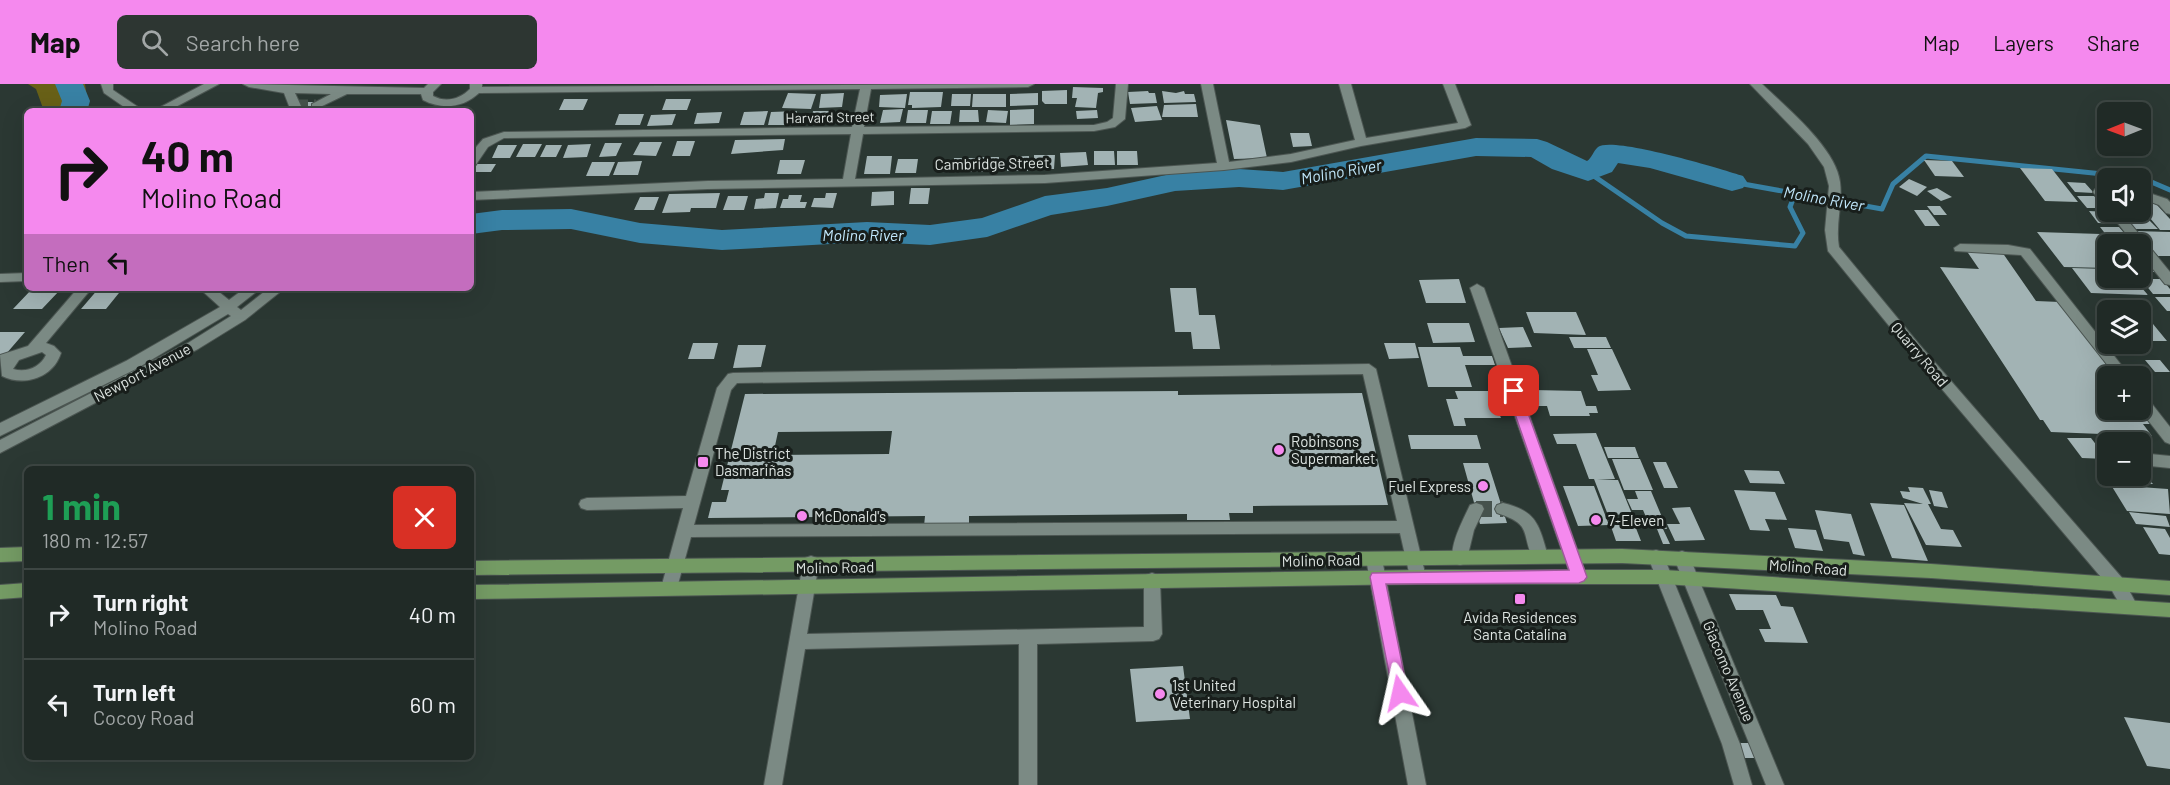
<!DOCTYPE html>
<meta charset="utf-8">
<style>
:root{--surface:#202a26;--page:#2d3632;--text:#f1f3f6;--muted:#a2a7a7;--line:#3d4643;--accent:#f589ee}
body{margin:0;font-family:Barlow,sans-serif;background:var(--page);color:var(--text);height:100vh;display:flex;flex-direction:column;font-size:22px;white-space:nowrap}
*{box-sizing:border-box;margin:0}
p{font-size:20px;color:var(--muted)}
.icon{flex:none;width:33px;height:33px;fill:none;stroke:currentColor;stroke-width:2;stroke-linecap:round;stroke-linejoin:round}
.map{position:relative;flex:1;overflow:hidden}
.sheet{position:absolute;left:24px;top:382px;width:450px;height:294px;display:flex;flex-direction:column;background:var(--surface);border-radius:9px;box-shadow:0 6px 24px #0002,0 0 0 2px var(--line)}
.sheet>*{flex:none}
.hud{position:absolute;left:24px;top:24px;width:450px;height:183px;border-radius:9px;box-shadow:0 6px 24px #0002,0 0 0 2px var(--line);background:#f589ee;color:#111;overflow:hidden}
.needle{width:39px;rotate:269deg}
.fabs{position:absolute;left:2097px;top:18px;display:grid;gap:12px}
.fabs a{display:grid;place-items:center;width:54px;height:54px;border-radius:9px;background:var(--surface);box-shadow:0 6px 24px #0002,0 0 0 2px var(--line);font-size:30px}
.pin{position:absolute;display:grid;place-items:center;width:51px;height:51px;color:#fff;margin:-26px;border-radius:12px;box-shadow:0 3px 9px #0006}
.me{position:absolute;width:66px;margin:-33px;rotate:349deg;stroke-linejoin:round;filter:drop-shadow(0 0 4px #0008)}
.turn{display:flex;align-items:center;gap:21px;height:126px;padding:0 18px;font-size:27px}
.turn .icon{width:78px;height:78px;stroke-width:2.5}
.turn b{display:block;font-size:42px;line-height:51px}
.then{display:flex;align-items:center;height:57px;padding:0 18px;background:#0003;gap:12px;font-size:22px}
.round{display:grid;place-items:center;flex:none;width:63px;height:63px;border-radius:9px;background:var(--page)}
.summary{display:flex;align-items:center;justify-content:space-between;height:102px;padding:0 18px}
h1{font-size:36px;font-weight:700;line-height:45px;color:#1e9e55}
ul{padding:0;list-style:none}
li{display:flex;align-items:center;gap:18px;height:90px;padding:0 18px;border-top:2px solid var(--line)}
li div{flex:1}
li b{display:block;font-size:22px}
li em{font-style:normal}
header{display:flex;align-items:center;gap:36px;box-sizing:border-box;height:84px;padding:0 30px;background:var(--accent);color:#111}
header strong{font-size:28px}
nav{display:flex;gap:33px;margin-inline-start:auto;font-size:21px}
.search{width:420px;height:54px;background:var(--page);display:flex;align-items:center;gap:15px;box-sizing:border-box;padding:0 21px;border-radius:9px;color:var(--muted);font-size:22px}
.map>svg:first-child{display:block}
.forest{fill:#686017}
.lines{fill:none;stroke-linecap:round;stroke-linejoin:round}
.stream{stroke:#3881a4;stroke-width:5}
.river{fill:#3881a4;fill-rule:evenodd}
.building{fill:#a2b3b4;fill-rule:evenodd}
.minor-tunnel-far1{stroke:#46524d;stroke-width:13;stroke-dasharray:13 6;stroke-linecap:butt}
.minor-tunnel{stroke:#46524d;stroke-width:16;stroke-dasharray:16 8;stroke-linecap:butt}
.minor-casing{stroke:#4c5652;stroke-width:2}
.major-casing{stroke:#4c5652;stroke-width:2}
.minor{fill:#7b8a84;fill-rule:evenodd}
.major{fill:#749b64;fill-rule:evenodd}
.route{fill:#f589ee;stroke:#9f599b;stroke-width:1.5}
.poi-dot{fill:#f589ee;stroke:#181e1b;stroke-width:2}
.labels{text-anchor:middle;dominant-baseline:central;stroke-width:6;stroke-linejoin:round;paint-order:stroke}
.far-street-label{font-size:14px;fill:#dde4e1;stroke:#181e1b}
.street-label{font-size:15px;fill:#dde4e1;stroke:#181e1b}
.poi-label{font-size:15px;fill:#dde4e1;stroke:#181e1b;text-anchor:start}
.water-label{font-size:16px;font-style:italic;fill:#c0e6fa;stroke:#181e1b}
</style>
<header>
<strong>Map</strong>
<div class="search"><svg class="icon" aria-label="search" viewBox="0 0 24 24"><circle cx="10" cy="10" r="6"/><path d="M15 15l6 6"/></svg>Search here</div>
<nav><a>Map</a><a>Layers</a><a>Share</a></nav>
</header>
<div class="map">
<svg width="2170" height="701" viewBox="0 0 2170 701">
<rect width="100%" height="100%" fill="#2b3833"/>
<path class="forest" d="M28 0H85L89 27H44L36 5Z"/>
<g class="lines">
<path class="stream" d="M1588 88 1662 139 1686 152 1795 162 1803 149 1790 123 1793 115 1809 114
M1732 98 1882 125 1893 100 1926 72 2142 94 2170 106"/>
<path class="river" d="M55 0H83L90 17 87 27H59L62 17Z
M1476 54 1537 55 1547 58 1587 77C1592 74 1593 67 1598 63 1613 52 1721 85 1743 92L1747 98 1743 104 1732 107 1650 84 1618 79 1612 88 1588 97 1552 85 1531 73 1476 72 1283 106 1239 103 1175 107 1107 122 1051 131 987 153 930 161 867 158 722 166 640 159 571 145 502 146 471 150V130L502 126 571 125 640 139 722 146 867 138 930 141 982 134 1045 112 1107 104 1175 89 1239 85 1283 88Z"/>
</g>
<path class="building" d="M1073 3 1103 4V8L1098 9 1096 24 1075 23 1077 14H1072Z
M1067 6V20H1045L1042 17V7Z
M1148 7 1149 9H1155L1157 19 1130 20 1128 8Z
M1162 7 1176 9 1184 7 1185 10H1194L1196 18 1164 19Z
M910 8H943L941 23 912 24V21H908Z
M788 9 816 10 811 25 782 24Z
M844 9 842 23 819 24 821 10Z
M1038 9V21L1010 22V10Z
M907 10 905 24 879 23 880 11Z
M952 10H971L970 22H951Z
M973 10H1006V23H972Z
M564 15H588L583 26H559Z
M666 15H691L687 26H662Z
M298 18H319L313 27H292Z
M1196 20 1198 33H1162L1164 21Z
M1157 22 1162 36 1135 38 1131 24Z
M258 24 255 27H213V25Z
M903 25 900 38 880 39 883 26Z
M1034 25V40L1010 41V26Z
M908 26H928L926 39H906Z
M960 26H978L979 38H959Z
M988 26 1008 27 1006 39 986 38Z
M1097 26 1098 34 1077 35 1076 27Z
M768 27 764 41H740L744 28Z
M797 27 793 41H768L771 28Z
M813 27H831L829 40H811Z
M932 27H952L950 40H930Z
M722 28 719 39 694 40 697 29Z
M619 30H644L640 41H615Z
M676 30 672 41 647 42 651 31Z
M1226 36 1260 41 1267 74 1234 75Z
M1290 49H1309L1312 62 1293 63Z
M785 55 783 66 731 70 735 56Z
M677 57H695L690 72H672Z
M640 58H662L656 72 633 71Z
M605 59H622L616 72 599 73Z
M523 60H542L535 73H516Z
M591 60 587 73 563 74 568 61Z
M498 61H517L510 74H492Z
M546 61H562L556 73H540Z
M1094 67H1114L1115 81H1094Z
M1117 67H1137L1138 81H1117Z
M1086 68 1088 81 1061 83 1060 69Z
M1034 71H1055L1054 85H1034Z
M867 72H892L890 90H864Z
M1029 72 1028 87H1007L1008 73Z
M978 73H999L998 88H977Z
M954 74H975L973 88H953Z
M898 75H918L916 89H895Z
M780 76H805L801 90H777Z
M1924 76 1952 77 1964 93 1935 92Z
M642 77 638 91H613L618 78Z
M592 78H615L609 92H586Z
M475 80H496L491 88H471Z
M2020 84 2052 85 2078 118 2045 117Z
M1909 95 1927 103 1917 112 1899 103Z
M2067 98 2085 99 2094 109 2075 108Z
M911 104H930L928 120H909Z
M1937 104 1952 113 1941 117 1927 107Z
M894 107V121L871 122 872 108Z
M720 109 716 124H691L690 128 662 129 669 110Z
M765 109H779L776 124 754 125 756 115 764 114Z
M826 109H837L833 124 811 123 814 114H825Z
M789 111H802L800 118H807L805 124H780L783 115H788Z
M728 112H748L744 126H723Z
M2077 112H2094L2105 124H2087Z
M640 113H659L654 126H634Z
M2140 114 2157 121 2170 135V146H2160L2140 122Z
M1927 122H1940L1947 131H1934Z
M2140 124 2148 133H2146L2158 145H2135L2121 128H2140Z
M1914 126H1928L1940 142H1925Z
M2089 127 2107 128 2117 140 2098 139Z
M2100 143H2119L2131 157H2111Z
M2135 147 2170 148V172H2158Z
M2037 148 2101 150 2110 160H2108V184L2064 183Z
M1966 166 2002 168 2036 217 2060 218 2115 292H2108V326H2139L2150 340H2143L2152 352 2051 348 2043 336H2040L1940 183 1979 185Z
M2140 175H2147L2158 188H2140Z
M2072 184 2108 185V194H2133L2148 211 2091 209Z
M1459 195 1466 219H1426L1419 196Z
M2141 195H2162L2170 205V210H2153Z
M99 204H123L106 225H81Z
M1170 204H1196L1199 231H1215L1220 265H1193L1191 248H1175Z
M31 206H60L42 225H13Z
M2155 213H2170V227H2167Z
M1526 228H1576L1586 251 1534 249Z
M1427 239H1469L1475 258 1433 259Z
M2140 240H2153L2167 257H2145L2140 250Z
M1523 243 1532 263 1508 264 1499 244Z
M0 248H25L6 270H0Z
M1569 253H1606L1611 264H1574Z
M693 259H718L714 275H688Z
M1384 259H1415L1419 274 1389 275Z
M738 261H766L761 283 733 284Z
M1418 263H1460L1463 272H1492L1495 281H1465L1472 303H1428Z
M1587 265H1612L1631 306 1598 307 1591 291H1598Z
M2145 276H2160L2170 288H2155Z
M1533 306 1581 307 1586 322H1596L1598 329H1589L1590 332H1550L1547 322H1538Z
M1178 307V311L1362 309 1388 421 1253 422V429H1229L1230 436H1187V430L969 432V442H924L925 432 708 434 712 418H726L729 406H721L745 310ZM892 347 889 370 773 371 778 348Z
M1455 307H1491L1492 310H1499L1505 329H1499L1501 334H1464L1466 342H1454L1446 315H1458Z
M1596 349 1615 395 1597 396H1618L1632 430 1608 431 1594 395H1589L1576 360H1557L1553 350Z
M1408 351H1477L1481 365H1411Z
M2067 354H2091L2107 375 2082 374Z
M1604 363H1635L1639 374H1608Z
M1612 375H1640L1653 406H1624Z
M1653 378H1666L1678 404H1664Z
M2096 378H2108V392H2140V385L2153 400 2114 401Z
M1463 379H1488L1507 439 1480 440Z
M1744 386 1779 387 1785 400 1750 399Z
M2111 401 2168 405 2170 430 2127 427Z
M1563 402H1594L1609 441 1578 442Z
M1908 403 1923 404 1931 420H1928L1941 445 1953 446 1962 463 1926 461 1904 419 1923 420 1903 414 1900 407 1910 408Z
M1734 406 1775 408 1787 436 1765 435 1770 447 1750 446Z
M1929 406 1942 408 1948 424 1934 422Z
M1635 407H1651L1667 445H1663L1670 460H1663L1655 440H1649L1643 426H1632L1627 415H1638Z
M1870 419 1904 421 1928 477 1892 474Z
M1690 423 1705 456 1675 457 1667 440H1680L1672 424Z
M1815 426 1851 430 1865 472 1853 470 1849 458 1824 455Z
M2129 428 2166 432 2170 443 2136 440Z
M1608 434H1632L1641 457H1616Z
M2143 443 2165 445 2170 454V471L2159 470Z
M1788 444 1816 446 1823 467 1795 464Z
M1729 510 1776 511 1781 522 1793 523 1808 559 1765 558 1759 545H1771L1763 526H1736Z
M1183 582 1190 635 1136 638 1130 585Z
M2124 633 2170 639V685L2147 682Z
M1737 659H1750L1756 674H1743Z"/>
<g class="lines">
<path class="minor-tunnel-far1" d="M295 22H316"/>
<path class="minor-tunnel" d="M1476 425H1503"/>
<g class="minor-casing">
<path id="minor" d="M101 0H113V6L144 27H130L104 9Z
M204 0H219L168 27H153Z
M243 0 424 4 428 0H441L433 8V12C446 19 460 15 470 5V0H482V3L1034 0 1028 3 871 5 864 43 1094 41 1107 38 1113 34 1116 0H1128L1125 35 1115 43 1094 47 863 50 855 95 1045 91 1217 79 1201 0H1213L1229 78 1291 70 1355 56 1339 0H1351L1366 54 1458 39 1443 0H1455L1471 41 1465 44 1361 62 1291 78 1224 86 1045 99 708 105 471 116V108L708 97 843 95 851 50 504 54 488 63 475 82 471 83V69L483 55 504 48 852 43 860 5 479 9C463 24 442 26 423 16L421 10H347L316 25 312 24V20L331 10 295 9 301 22 295 25 289 22 284 9 249 3Z
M1750 0H1762C1786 23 1836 64 1840 98 1843 120 1835 141 1839 163L1918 259 2123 495 2138 523 2136 528 2130 530 2124 528 2111 505 1908 265 1828 167 1825 146 1829 102 1824 83 1808 60Z
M2108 102V122L2104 121 2093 108 2095 105Z
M2140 106 2167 115 2170 118V130L2166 129 2159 121 2140 114Z
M2109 128H2121L2170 188V201L2165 200 2140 169V160H2134Z
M1960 160 2008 161 2030 165 2130 292H2116L2021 171 1955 167 1954 164Z
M27 189V197L0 198V190Z
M1477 200 1484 204 1587 493 1585 498 1579 500 1573 498 1571 493 1470 204Z
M78 204H92L46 259 54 262 61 269C53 294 24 303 2 292L0 271 28 262ZM42 268 46 271C40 283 27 289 13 285L19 276Z
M199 204H214L229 216 245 204H261L237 223 241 226 269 204H285L245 236 198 265 0 369V356L188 259 231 232 228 230 136 285 0 352V339L126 277 220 223Z
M1369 280 1376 285 1426 493 1424 498 1418 500 1412 498 1410 493 1400 449 691 453 677 504 675 509 669 511 663 509 661 504 683 424 587 426 581 424 579 420 581 416 587 414 686 412 717 304 728 290 733 289ZM1363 290 1397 437 694 441 731 306 737 299Z
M2140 310 2145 311 2170 343V360L2165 358 2140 326Z
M2140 369 2170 372V384L2140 381Z
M1476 419 1482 421 1484 425 1474 446 1466 479 1460 481 1454 479C1447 465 1464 434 1470 421Z
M1503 419C1537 427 1539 441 1548 472L1546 477 1540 479 1534 477C1520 449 1534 441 1497 429L1495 425 1497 421Z
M1656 466 1662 468 1664 473 1740 660 1752 701H1734L1722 660 1648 473 1650 468Z
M1682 467 1688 469 1690 474 1784 701H1766L1674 474 1676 469Z
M1374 468 1380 470 1382 475 1426 701H1408L1366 475 1368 470Z
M811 472 817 474 819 479 807 550 1144 543V496L1146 491 1152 489 1158 491 1160 496 1162 550 1159 555 1153 557 1037 560V701H1019V560L805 565 782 701H764L803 479 805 474Z"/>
</g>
<g class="major-casing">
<path id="major" d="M27 463V477L0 478V464Z
M1622 465 1931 480 2170 497V511L1931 494 1622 479 471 491V477Z
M1418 486H1664L2170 519V533L1664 500H1418L471 515V501Z
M27 499V513L0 515V501Z"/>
</g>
<use href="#minor" class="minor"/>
<use href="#major" class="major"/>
</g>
<path class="route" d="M1514 303 1520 307 1587 493 1584 497 1579 499 1386 500 1408 609 1405 614 1400 616 1394 614 1370 493 1372 489 1569 486 1507 307Z"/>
<g class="poi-dot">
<circle cx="1279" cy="366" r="6"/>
<rect x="697" y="372" width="12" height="12" rx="3"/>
<circle cx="1483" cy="402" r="6"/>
<circle cx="802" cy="432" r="6"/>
<circle cx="1596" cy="436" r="6"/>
<rect x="1514" y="509" width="12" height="12" rx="3"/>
<circle cx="1160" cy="610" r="6"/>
</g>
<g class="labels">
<g class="far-street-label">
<text transform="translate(830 33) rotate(-1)">Harvard Street</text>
</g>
<g class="street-label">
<text transform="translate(992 79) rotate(-1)">Cambridge Street</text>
<text transform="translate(1920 270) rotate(50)">Quarry Road</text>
<text transform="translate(142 288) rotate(-28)">Newport Avenue</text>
<text transform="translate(1321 476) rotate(-1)">Molino Road</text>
<text transform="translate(835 483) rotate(-1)">Molino Road</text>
<text transform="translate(1808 483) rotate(4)">Molino Road</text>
<text transform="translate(1729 587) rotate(67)">Giacomo Avenue</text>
</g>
<g class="poi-label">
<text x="1291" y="357">Robinsons<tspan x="1291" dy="17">Supermarket</tspan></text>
<text x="715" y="369">The District<tspan x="715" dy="17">Dasmariñas</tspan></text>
<text x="1471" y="402" text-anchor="end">Fuel Express</text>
<text x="814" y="432">McDonald's</text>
<text x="1608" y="436">7-Eleven</text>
<text x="1520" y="533" text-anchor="middle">Avida Residences<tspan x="1520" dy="17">Santa Catalina</tspan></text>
<text x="1172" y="601">1st United<tspan x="1172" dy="17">Veterinary Hospital</tspan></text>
</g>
<g class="water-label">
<text transform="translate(1341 87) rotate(-10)">Molino River</text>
<text transform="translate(1824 114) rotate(10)">Molino River</text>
<text x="863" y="150">Molino River</text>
</g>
</g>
</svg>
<div class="fabs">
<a><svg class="needle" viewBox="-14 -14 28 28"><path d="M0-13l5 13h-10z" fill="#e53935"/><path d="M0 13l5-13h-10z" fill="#a2a7a7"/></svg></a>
<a><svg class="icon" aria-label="sound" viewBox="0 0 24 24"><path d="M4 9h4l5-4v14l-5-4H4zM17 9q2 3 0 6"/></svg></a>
<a><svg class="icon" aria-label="search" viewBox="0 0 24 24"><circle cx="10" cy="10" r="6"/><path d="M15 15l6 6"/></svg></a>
<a><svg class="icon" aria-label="layers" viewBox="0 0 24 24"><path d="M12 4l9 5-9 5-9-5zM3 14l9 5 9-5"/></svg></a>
<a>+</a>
<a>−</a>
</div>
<div class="pin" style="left:1514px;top:307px;background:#d93025"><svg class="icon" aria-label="arrive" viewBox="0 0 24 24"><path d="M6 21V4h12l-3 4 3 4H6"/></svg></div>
<svg class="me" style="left:1400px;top:609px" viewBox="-20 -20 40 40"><path d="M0-17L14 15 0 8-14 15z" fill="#f589ee" stroke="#fff" stroke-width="4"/></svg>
<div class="hud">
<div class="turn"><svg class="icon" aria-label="right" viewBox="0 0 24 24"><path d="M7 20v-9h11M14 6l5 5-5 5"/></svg><div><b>40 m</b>Molino Road</div></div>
<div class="then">Then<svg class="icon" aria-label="left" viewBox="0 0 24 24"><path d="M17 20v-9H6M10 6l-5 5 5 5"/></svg></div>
</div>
<section class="sheet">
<div class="summary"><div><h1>1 min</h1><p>180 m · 12:57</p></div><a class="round" style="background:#d93025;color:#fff"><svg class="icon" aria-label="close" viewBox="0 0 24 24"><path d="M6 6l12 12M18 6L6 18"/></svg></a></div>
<ul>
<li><svg class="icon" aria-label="right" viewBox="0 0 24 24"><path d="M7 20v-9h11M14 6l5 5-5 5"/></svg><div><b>Turn right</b><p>Molino Road</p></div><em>40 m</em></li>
<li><svg class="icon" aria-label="left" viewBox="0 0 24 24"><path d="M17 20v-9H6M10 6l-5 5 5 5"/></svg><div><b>Turn left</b><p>Cocoy Road</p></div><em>60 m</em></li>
</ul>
</section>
</div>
